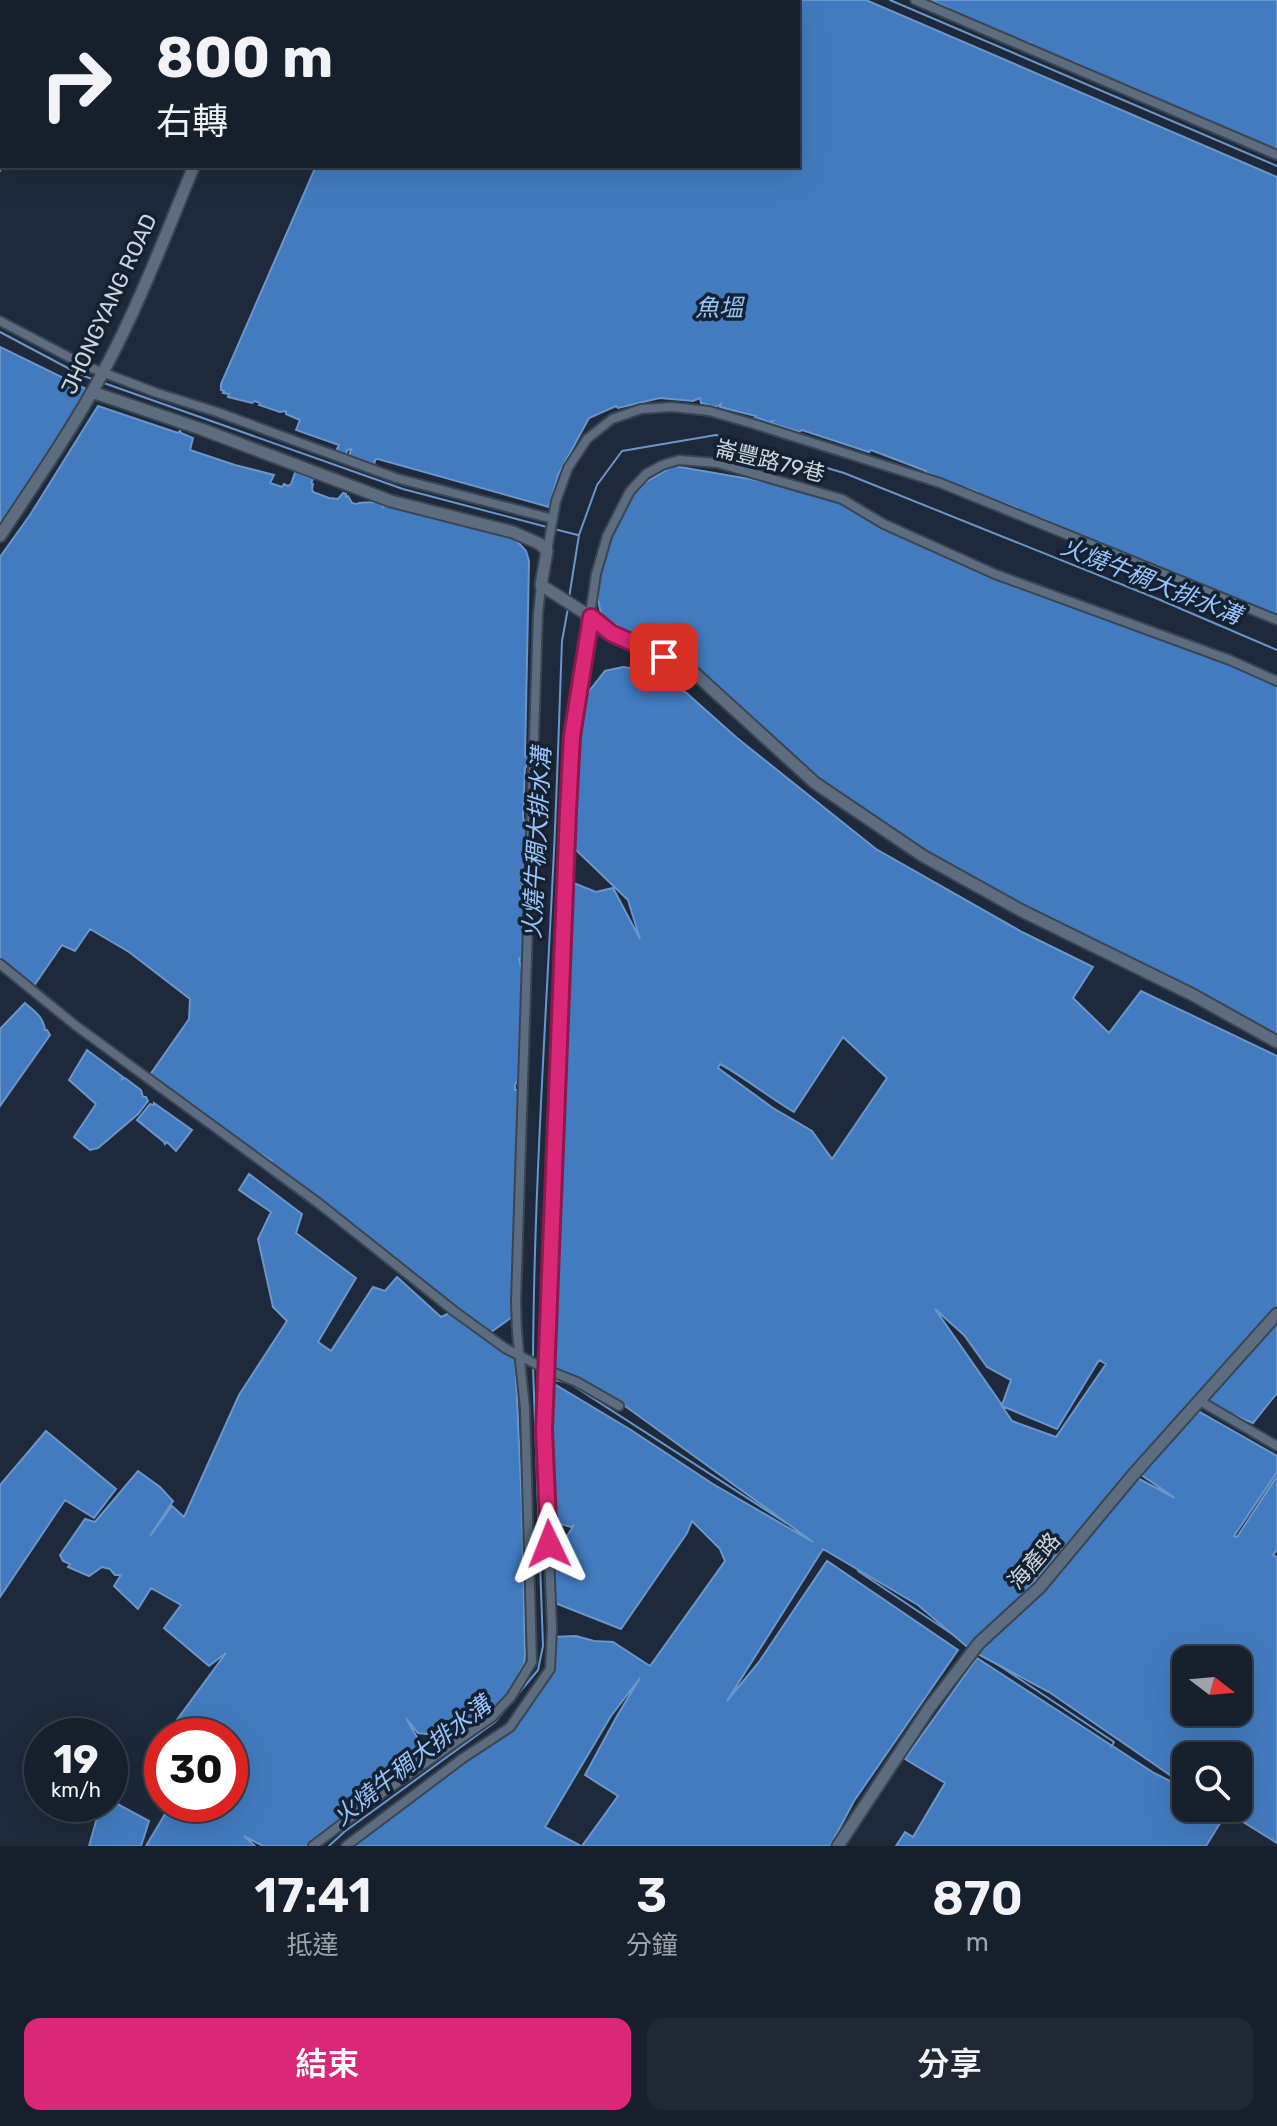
<!DOCTYPE html>
<html lang="zh-TW">
<meta charset="utf-8">
<style>
:root{--surface:#16202c;--page:#1f2834;--text:#f1f3f6;--muted:#9ea3a9;--line:#353e48;--accent:#db2777}
body{margin:0;font-family:Rubik,"Noto Sans TC",sans-serif;background:var(--page);color:var(--text);height:100vh;display:flex;flex-direction:column;font-size:30px;white-space:nowrap}
*{box-sizing:border-box;margin:0}
p{font-size:26px;color:var(--muted)}
.icon{flex:none;width:44px;height:44px;fill:none;stroke:currentColor;stroke-width:2;stroke-linecap:round;stroke-linejoin:round}
.map{position:relative;height:1846px;overflow:hidden}
.drawer{display:flex;flex-direction:column;background:var(--surface);flex:1}
.drawer>*{flex:none}
.guide{position:absolute;left:0px;top:0px;width:800px;height:168px;box-shadow:0 8px 32px #0002,0 0 0 2px var(--line);background:#16202c;color:var(--text);overflow:hidden}
.needle{width:52px;rotate:106deg}
.fabs{position:absolute;left:1172px;top:1646px;display:grid;gap:16px}
.fabs a{display:grid;place-items:center;width:80px;height:80px;border-radius:16px;background:var(--surface);box-shadow:0 8px 32px #0002,0 0 0 2px var(--line);font-size:40px}
.speed{position:absolute;left:24px;top:1718px;display:flex;gap:16px;font-size:40px;font-weight:700;text-align:center}
.speed>*{display:grid;place-content:center;width:104px;height:104px;border-radius:50%;background:var(--surface);box-shadow:0 8px 32px #0002,0 0 0 2px var(--line);line-height:1}
.speed small{font-size:20px;font-weight:400}
.speed .limit{border:12px solid #d22;background:#fff;color:#111}
.pin{position:absolute;display:grid;place-items:center;width:68px;height:68px;color:#fff;margin:-34px;border-radius:16px;box-shadow:0 4px 12px #0006}
.me{position:absolute;width:88px;margin:-44px;rotate:358deg;stroke-linejoin:round;filter:drop-shadow(0 0 6px #0008)}
.turn{display:flex;align-items:center;gap:28px;height:168px;padding:0 24px;font-size:36px}
.turn .icon{width:104px;height:104px;stroke-width:2.5}
.turn b{display:block;font-size:56px;line-height:68px}
.eta{display:flex;justify-content:space-evenly;align-items:center;height:136px;text-align:center}
.eta b{font-size:48px;font-weight:600;line-height:56px}
.button{display:flex;gap:16px;margin-top:auto;padding:16px 24px}
.button a{flex:1;height:92px;border-radius:16px;background:var(--accent);color:#fff;font-size:32px;font-weight:600;line-height:92px;text-align:center}
.button a+a{background:var(--page);color:var(--text)}
.map>svg:first-child{display:block}
.water{fill:#427bbf;stroke:#6b96c9;stroke-width:2;fill-rule:evenodd}
.lines{fill:none;stroke-linecap:round;stroke-linejoin:round}
.stream{stroke:#6b96c9;stroke-width:2}
.minor-casing{stroke:#3a4552;stroke-width:12}
.tertiary-casing{stroke:#3a4552;stroke-width:15}
.minor{stroke:#5d6c7f;stroke-width:8}
.tertiary{stroke:#5d6c7f;stroke-width:11}
.route-casing{stroke:#8e194d;stroke-width:20}
.route{stroke:#db2777;stroke-width:14}
.labels{text-anchor:middle;dominant-baseline:central;stroke-width:7;stroke-linejoin:round;paint-order:stroke}
.street-label{font-size:22px;fill:#ccd4df;stroke:#142130}
.water-label{font-size:24px;font-style:italic;fill:#98c3fa;stroke:#142130}
</style>
<div class="map">
<svg width="1277" height="1846" viewBox="0 0 1277 1846">
<rect width="100%" height="100%" fill="#1e2a3b"/>
<path class="water" d="M387 0H866L1277 177V616L1274 618 1197 582 1156 569 1157 566 1154 568 1146 565 1149 563 1144 560 1141 564 1109 549 1111 547 1107 549 1100 545V542L1097 544 1041 518 1039 520 1017 511V508L978 494V492L967 488 964 489 925 472 926 471 871 450 869 452 802 430 799 432 771 423 773 421 769 422 755 417 756 416 720 407 721 404 716 407 701 403 700 398 693 401 660 398 618 408 616 406 589 418 558 475 549 507 378 459H376L374 463 376 466 349 457 351 449 347 450 346 456 336 452H339L337 449 339 445 296 430 300 420 286 414V411L280 412 259 405 260 403 255 401 252 403 228 397 229 394 223 393 224 391 221 390V384L316 166H798V2H386Z
M930 0H1277V150L1270 147 1268 150 1195 115 1194 116 1125 84 1123 86 1074 62 1068 63 1064 58 1062 59 1030 47V43L1028 45 1000 32 997 29H989L950 12 948 8Z
M0 347 92 392 0 532Z
M98 406 178 433 180 431 181 433 193 438 190 450 235 465 274 475 270 483 282 487 284 484 288 486 291 484 296 470 298 473 313 479 311 483 313 484 312 489 313 492 329 498 338 499 343 493 346 494V497L348 496 352 503 356 504C363 500 370 505 378 501L382 503 383 507 387 504 515 539 526 551 529 561 525 756 530 757 528 761 529 763 525 768 523 817 524 821 528 822V839L525 842 527 843 526 887H521L523 897H525L523 959 519 958 522 972 518 1081 515 1084V1090H518L512 1317 487 1335 515 1354 522 1509 525 1656 524 1664 502 1706 471 1722 461 1738 418 1733 406 1718 430 1760 309 1846H263L244 1836 255 1846H146L171 1804H230V1736H165L226 1653 209 1666 164 1628 181 1605 151 1588 138 1609 114 1586 121 1575H115L110 1569 102 1567 89 1576 68 1567 70 1564 63 1561 60 1555 85 1519 95 1522 138 1471 160 1487 173 1501 150 1536 172 1506 184 1517 239 1395 287 1321 273 1307 258 1239 271 1212 239 1190 249 1174 302 1214 296 1233 356 1278 318 1342 331 1351 373 1287 385 1291 397 1277 441 1317 454 1311 482 1330 268 1172 272 1161 252 1149 251 1150 241 1145 242 1142 238 1141 239 1139 227 1132 220 1135 145 1082 189 1019 190 999 129 952 90 929 75 951 62 945 31 990 0 966V557L30 515Z
M674 466 779 484 844 502 884 529 972 567 1217 659 1277 685V1042L955 874 834 788 828 796 673 656 602 617 595 588 610 523 632 490Z
M623 667 664 673 737 738 876 849 1022 932 1093 967 1073 998 1109 1033 1141 991 1277 1056V1393L1253 1423 1200 1401 1135 1467 982 1640 1034 1590 1132 1475 1175 1498 1140 1474 1198 1411 1277 1456V1472L1234 1536 1237 1537 1277 1476V1550L1273 1555 1277 1557V1843L1227 1812 1206 1846H896L905 1832 913 1837 945 1783 905 1759 977 1658 1154 1773 1186 1789V1808H1238V1756H1186V1786L1049 1692 972 1651 918 1605 823 1549 727 1701 759 1662 827 1561 958 1650 854 1801 830 1846H582L618 1796 585 1775 617 1716 640 1678 611 1716 545 1827 581 1846H346L510 1727 547 1673 551 1637 576 1636 594 1641 613 1642 650 1666 725 1561 720 1549 692 1521 687 1533 621 1629 555 1603 554 1530 567 1536 574 1525 571 1527 552 1522 546 1379 631 1430 713 1484 813 1542 625 1406 551 1372 571 882 596 892 613 888 640 939 628 900 573 847V814L568 811 583 699 605 671ZM843 1037 887 1078 832 1159 812 1131 773 1108 718 1068 720 1064C746 1078 768 1097 794 1112ZM935 1309 964 1335 987 1367 1011 1380 1002 1405ZM1099 1360 1106 1364 1056 1437 1012 1421 1002 1406 1057 1429ZM1186 1660H1238V1712H1186Z
M25 1003C35 1012 43 1016 45 1030H47L50 1035 0 1106V1029Z
M87 1050 123 1077 122 1079 125 1078 141 1090 143 1097H146L148 1101 138 1114 98 1148 90 1150 74 1137 96 1104 69 1080Z
M154 1103 192 1130 176 1151 167 1142 165 1144 164 1142 137 1120 150 1104 154 1105Z
M46 1431 116 1489 94 1518 65 1500 0 1597V1485Z
M110 1800 149 1821 141 1846H89L101 1804H110Z"/>
<g class="lines">
<path class="stream" d="M890 0 1277 166
M73 2V0
M0 171 2 166
M0 332 81 375 95 380
M101 382 403 489 547 527
M554 529 578 535
M569 598 579 535 597 485 622 451 716 435 844 473 1158 599 1277 650
M533 1360C534 1197 545 1034 553 871 557 794 559 718 562 641L568 608
M550 1379 569 1383 786 1523
M858 1571 952 1634
M997 1664 1114 1742 1111 1747
M514 1699 538 1670 543 1646 533 1367
M329 1846 344 1832 495 1722 510 1704"/>
<g class="minor-casing">
<path id="minor" d="M915 0 1277 155
M0 321 86 366 157 393 217 412 396 478 553 519
M547 551 556 501 568 468 587 439 612 419 641 409 672 407 709 411 757 425 940 483 1277 620
M0 964 75 1025 317 1202 454 1311 505 1348 547 1370 577 1382 619 1406
M1200 1401 1277 1446
M313 1846 385 1791 492 1717 511 1697 532 1662 525 1408 517 1332 516 1301 538 614 541 585
M346 1846 463 1758 510 1727 550 1669 552 1629 544 1430 572 736 596 574 607 536 630 491 646 474 662 465 679 460 717 463 842 499 884 524 995 574 1230 660 1277 681"/>
</g>
<g class="tertiary-casing">
<path id="tertiary" d="M262 2 263 0
M92 392 201 429 391 501 513 532 540 544 547 551 541 585 591 617 611 633 691 670 815 783 923 856 1020 910 1193 995 1277 1042
M0 536C35 483 72 430 102 374 138 308 165 236 194 166
M838 1846 930 1707 979 1643 1040 1587 1133 1475 1277 1314"/>
</g>
<use href="#minor" class="minor"/>
<use href="#tertiary" class="tertiary"/>
</g>
<g class="lines">
<g class="route-casing">
<path id="route" d="M549 1544 544 1430 568 811 572 736 591 617 611 633 664 657"/>
</g>
<use href="#route" class="route"/>
</g>
<g class="labels">
<g class="street-label">
<text transform="translate(109 304) rotate(-65)">JHONGYANG ROAD</text>
<text transform="translate(770 461) rotate(14)">崙豐路79巷</text>
<text transform="translate(1034 1561) rotate(-49)">海產路</text>
</g>
<g class="water-label">
<text x="719" y="308">魚塭</text>
<text transform="translate(1151 581) rotate(22)">火燒牛稠大排水溝</text>
<text transform="translate(537 843) rotate(-87)">火燒牛稠大排水溝</text>
<text transform="translate(412 1761) rotate(-38)">火燒牛稠大排水溝</text>
</g>
</g>
</svg>
<div class="fabs">
<a><svg class="needle" viewBox="-14 -14 28 28"><path d="M0-13l5 13h-10z" fill="#e53935"/><path d="M0 13l5-13h-10z" fill="#9ea3a9"/></svg></a>
<a><svg class="icon" aria-label="search" viewBox="0 0 24 24"><circle cx="10" cy="10" r="6"/><path d="M15 15l6 6"/></svg></a>
</div>
<div class="speed"><div>19<small>km/h</small></div><div class="limit">30</div></div>
<div class="pin" style="left:664px;top:657px;background:#d93025"><svg class="icon" aria-label="arrive" viewBox="0 0 24 24"><path d="M6 21V4h12l-3 4 3 4H6"/></svg></div>
<svg class="me" style="left:549px;top:1544px" viewBox="-20 -20 40 40"><path d="M0-17L14 15 0 8-14 15z" fill="#db2777" stroke="#fff" stroke-width="4"/></svg>
<div class="guide">
<div class="turn"><svg class="icon" aria-label="right" viewBox="0 0 24 24"><path d="M7 20v-9h11M14 6l5 5-5 5"/></svg><div><b>800 m</b>右轉</div></div>
</div>
</div>
<section class="drawer">
<div class="eta">
<div><b>17:41</b><p>抵達</p></div>
<div><b>3</b><p>分鐘</p></div>
<div><b>870</b><p>m</p></div>
</div>
<div class="button"><a>結束</a><a>分享</a></div>
</section>
